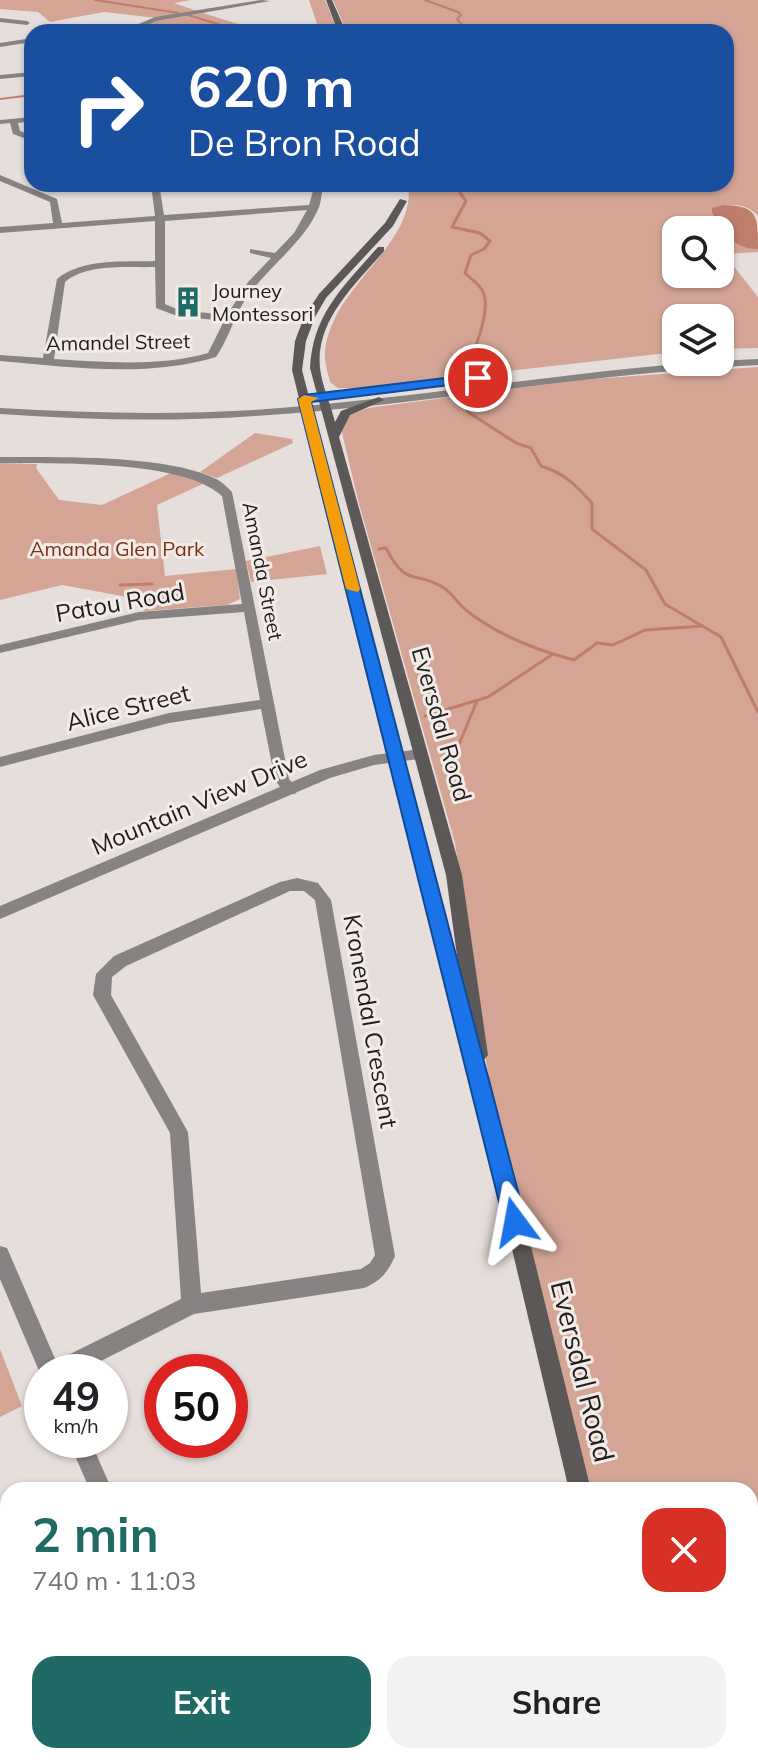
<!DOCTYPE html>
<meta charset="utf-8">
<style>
:root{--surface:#fff;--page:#f2f2f2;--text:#202124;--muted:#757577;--accent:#1f6a65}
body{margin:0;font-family:Mulish,sans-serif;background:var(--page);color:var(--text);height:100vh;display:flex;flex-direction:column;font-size:30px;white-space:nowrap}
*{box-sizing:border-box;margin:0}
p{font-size:26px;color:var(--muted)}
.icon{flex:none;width:44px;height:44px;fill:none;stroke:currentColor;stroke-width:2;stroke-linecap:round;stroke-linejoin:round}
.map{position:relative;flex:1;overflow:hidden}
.side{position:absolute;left:0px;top:1482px;width:758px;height:282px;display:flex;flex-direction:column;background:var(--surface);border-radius:24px 24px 0 0;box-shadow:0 2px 6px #0004}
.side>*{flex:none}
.banner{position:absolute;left:24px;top:24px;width:710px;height:168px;border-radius:24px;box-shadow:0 2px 6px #0004;background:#1a4fa0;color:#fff;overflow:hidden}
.tools{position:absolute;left:662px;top:216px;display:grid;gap:16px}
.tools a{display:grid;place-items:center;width:72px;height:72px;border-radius:16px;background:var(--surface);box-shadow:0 2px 6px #0004;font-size:40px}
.speed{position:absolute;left:24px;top:1354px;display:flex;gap:16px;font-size:40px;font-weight:700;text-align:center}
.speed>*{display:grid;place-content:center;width:104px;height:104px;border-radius:50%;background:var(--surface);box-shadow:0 2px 6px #0004;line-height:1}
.speed small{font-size:20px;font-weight:400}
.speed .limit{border:12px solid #d22;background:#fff;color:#111}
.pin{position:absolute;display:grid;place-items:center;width:68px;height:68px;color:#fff;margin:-34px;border:4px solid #fff;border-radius:50%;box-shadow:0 2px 8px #0007}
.me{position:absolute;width:88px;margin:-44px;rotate:347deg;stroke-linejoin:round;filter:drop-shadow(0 0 6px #0008)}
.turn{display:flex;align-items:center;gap:28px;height:168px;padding:0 32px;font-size:36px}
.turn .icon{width:104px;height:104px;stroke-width:2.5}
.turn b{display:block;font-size:56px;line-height:68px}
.round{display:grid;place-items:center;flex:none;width:84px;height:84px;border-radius:24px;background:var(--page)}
.head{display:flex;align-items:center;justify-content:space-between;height:136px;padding:0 32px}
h1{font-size:48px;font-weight:700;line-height:60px;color:var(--accent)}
.button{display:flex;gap:16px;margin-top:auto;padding:16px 32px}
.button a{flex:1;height:92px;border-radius:24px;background:var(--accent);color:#fff;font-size:32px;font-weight:700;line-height:92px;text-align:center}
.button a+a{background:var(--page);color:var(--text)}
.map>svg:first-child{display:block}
.green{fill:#d4a595;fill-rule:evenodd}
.water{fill:#be7e6a}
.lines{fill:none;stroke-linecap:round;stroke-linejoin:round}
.stream-far1{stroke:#be7e6a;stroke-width:2}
.stream{stroke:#be7e6a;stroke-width:3}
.minor{fill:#868382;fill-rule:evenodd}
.tertiary{fill:#868382;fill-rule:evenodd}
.secondary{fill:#5c5857;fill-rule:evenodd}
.route{fill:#1a73e8;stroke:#114b97;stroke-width:2}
.slow{fill:#f59e0b}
.labels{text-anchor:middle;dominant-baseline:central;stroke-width:6;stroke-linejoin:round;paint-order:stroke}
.far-poi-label{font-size:20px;fill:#201e1d;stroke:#f2ebe8;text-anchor:start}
.far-street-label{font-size:20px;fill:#201e1d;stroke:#f2ebe8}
.far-park-label{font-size:20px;fill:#7c2e12;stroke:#f2ebe8}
.street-label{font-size:24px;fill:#201e1d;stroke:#f2ebe8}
.near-street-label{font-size:28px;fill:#201e1d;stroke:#f2ebe8}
</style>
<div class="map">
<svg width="758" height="1763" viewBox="0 0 758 1763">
<rect width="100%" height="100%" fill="#e5dedb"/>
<path class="green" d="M0 0H191L174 3 197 11 157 18 104 12 50 22 38 12 0 9Z
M309 0H325L338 32H129L157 21 203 13 241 25 319 30Z
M333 0H758V216C747 203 728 202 712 209L731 241 758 249V252L724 254 758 297V348L720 349V318H676V352L356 388H338L330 382C328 373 324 361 325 352 330 287 418 244 408 184H726V32H347ZM676 230H720V274H676Z
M758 367V1763H654L652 1756H750V1490H588L489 1081 455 843 358 500 340 424 351 414 368 408 579 380Z
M255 433 292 439 293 443 217 478 200 472Z
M0 463 37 464 36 468 59 500 102 505 171 473 207 482 157 505 165 576 236 569 240 599 227 605 144 611 133 598 62 585 0 600Z
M320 546 327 574 251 582 246 561Z
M0 1349 22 1406 0 1417Z"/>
<path class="water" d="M723 205C758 206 758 215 758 249 732 249 724 232 712 212V208Z"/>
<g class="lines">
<path class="stream-far1" d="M95 0 179 13
M425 0 458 12 461 15 457 19 463 26 458 28 459 32
M188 15 244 32
M0 99 32 95
M454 184 462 195"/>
<path class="stream" d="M460 193 466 201 452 227 480 233 490 241 484 249 471 255 465 273C471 279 480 284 483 292 492 310 473 354 465 373
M467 400 468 412 516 443 531 448 541 466C564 473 576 485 592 503V529L646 570 665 604 721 637 758 712
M379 549 386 548C407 589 414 569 444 588 453 594 458 604 466 610 497 635 536 650 574 660L597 643 613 645 645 630 703 626
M120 585 152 584
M425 716 488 697 553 654
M443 762 452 761 477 701"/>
<path class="minor" d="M261 0 270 1 157 21 130 32H120L155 17Z
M0 18 27 21 30 23 27 25 0 22Z
M32 38V42L0 47V43Z
M32 72V76L0 79V75Z
M32 117V121L18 123 20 131 32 136V141L13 134 10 123 0 124V120Z
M0 175 57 199 62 223 155 216 151 184H159L164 215 309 205 315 184H323C322 191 321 203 319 207 305 242 269 266 247 297 234 316 229 338 216 357 147 378 70 367 0 361V355L43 358 57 279C82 258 124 262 155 261V221L0 233V227L53 223 50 202 0 181ZM307 210 294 233 275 253 250 249V253L271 258 248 282 227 315 179 310 165 304V221ZM155 267 156 308 177 316 224 321 208 353C159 367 104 362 54 359L65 282C88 263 127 268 155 267Z
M0 457C55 457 171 454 218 480 223 483 228 488 232 492L289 779 298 790 295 794H285L275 780 261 709 169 723 0 767V757L169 713 260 700 244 612 139 620 0 653V645L139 612 242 604 222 496C182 459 55 464 0 463Z
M297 878 318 883 331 900 395 1256C388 1272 381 1281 364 1288L194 1314 79 1372H42V1378L0 1279V1246L7 1248 56 1361 181 1299 170 1133 93 995 96 974 114 956 280 882ZM290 891H304L315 900 375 1255 370 1263 361 1269 201 1293 188 1132 111 995 112 977 126 966Z
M68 1440H90L112 1490H90Z
M116 1756H142V1763H116Z"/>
<path class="tertiary" d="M758 359V365C589 373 424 405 255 416 170 422 85 420 0 414V408C85 413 169 415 254 410 422 399 591 366 758 359Z
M421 749 428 754 426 758 374 765 330 778 0 919V906L320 770 374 755Z"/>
<path class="secondary" d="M326 0H332L346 32H338Z
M400 199 407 201 393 226 326 298 315 317 306 341 302 370 460 978 446 875 310 368C313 313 344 286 378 247H384V251C356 284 315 320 320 368 322 386 331 405 335 422L341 411 379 397 384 400 350 415 339 437 462 875 488 1055 483 1061 490 1080 591 1490H569L472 1080 461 1052 292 370 295 341 304 317 319 294 385 223Z
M628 1756H654L655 1763H629Z"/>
</g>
<path class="route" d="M478 374 484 378 482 381 311 402 526 1222 523 1229 515 1232 507 1229 504 1222 298 399 304 395Z"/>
<path class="slow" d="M304 395 319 398 311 402 360 589 358 592 346 589 298 399Z"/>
<defs>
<g id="building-bare" transform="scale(2.4)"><path d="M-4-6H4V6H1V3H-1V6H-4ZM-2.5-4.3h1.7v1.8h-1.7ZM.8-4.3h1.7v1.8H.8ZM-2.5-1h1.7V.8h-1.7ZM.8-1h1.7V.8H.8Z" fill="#1f6a65" stroke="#f2ebe8" stroke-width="2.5" paint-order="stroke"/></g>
</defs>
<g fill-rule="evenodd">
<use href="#building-bare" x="188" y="302"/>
</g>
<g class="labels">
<g class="far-poi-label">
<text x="212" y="290">Journey<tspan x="212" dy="23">Montessori</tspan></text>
</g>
<g class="far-street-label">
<text transform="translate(118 342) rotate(-1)">Amandel Street</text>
<text transform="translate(263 571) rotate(79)">Amanda Street</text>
</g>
<g class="far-park-label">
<text x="117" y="548">Amanda Glen Park</text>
</g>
<g class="street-label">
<text transform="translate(120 602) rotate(-10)">Patou Road</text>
<text transform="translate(128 707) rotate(-14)">Alice Street</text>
<text transform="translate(442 724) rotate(74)">Eversdal Road</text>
<text transform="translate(199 802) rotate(-23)">Mountain View Drive</text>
<text transform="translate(371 1021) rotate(80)">Kronendal Crescent</text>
</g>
<g class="near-street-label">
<text transform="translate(583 1371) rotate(76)">Eversdal Road</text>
</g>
</g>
</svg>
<div class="tools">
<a><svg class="icon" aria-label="search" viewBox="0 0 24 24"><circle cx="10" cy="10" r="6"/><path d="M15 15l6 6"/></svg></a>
<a><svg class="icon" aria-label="layers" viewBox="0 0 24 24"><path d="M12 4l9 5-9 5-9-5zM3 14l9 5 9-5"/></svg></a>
</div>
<div class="speed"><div>49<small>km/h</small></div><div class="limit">50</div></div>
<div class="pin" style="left:478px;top:378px;background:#d93025"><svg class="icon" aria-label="arrive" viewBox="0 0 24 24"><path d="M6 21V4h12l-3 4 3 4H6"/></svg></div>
<svg class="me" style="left:515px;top:1222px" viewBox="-20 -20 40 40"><path d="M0-17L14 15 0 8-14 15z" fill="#1a73e8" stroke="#fff" stroke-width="4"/></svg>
<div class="banner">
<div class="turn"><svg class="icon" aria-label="right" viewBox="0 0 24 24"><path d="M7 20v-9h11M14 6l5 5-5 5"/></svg><div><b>620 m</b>De Bron Road</div></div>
</div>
<section class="side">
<div class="head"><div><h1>2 min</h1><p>740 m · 11:03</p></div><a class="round" style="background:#d93025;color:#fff"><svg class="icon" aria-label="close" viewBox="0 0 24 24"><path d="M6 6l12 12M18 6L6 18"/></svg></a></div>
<div class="button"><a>Exit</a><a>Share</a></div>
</section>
</div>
